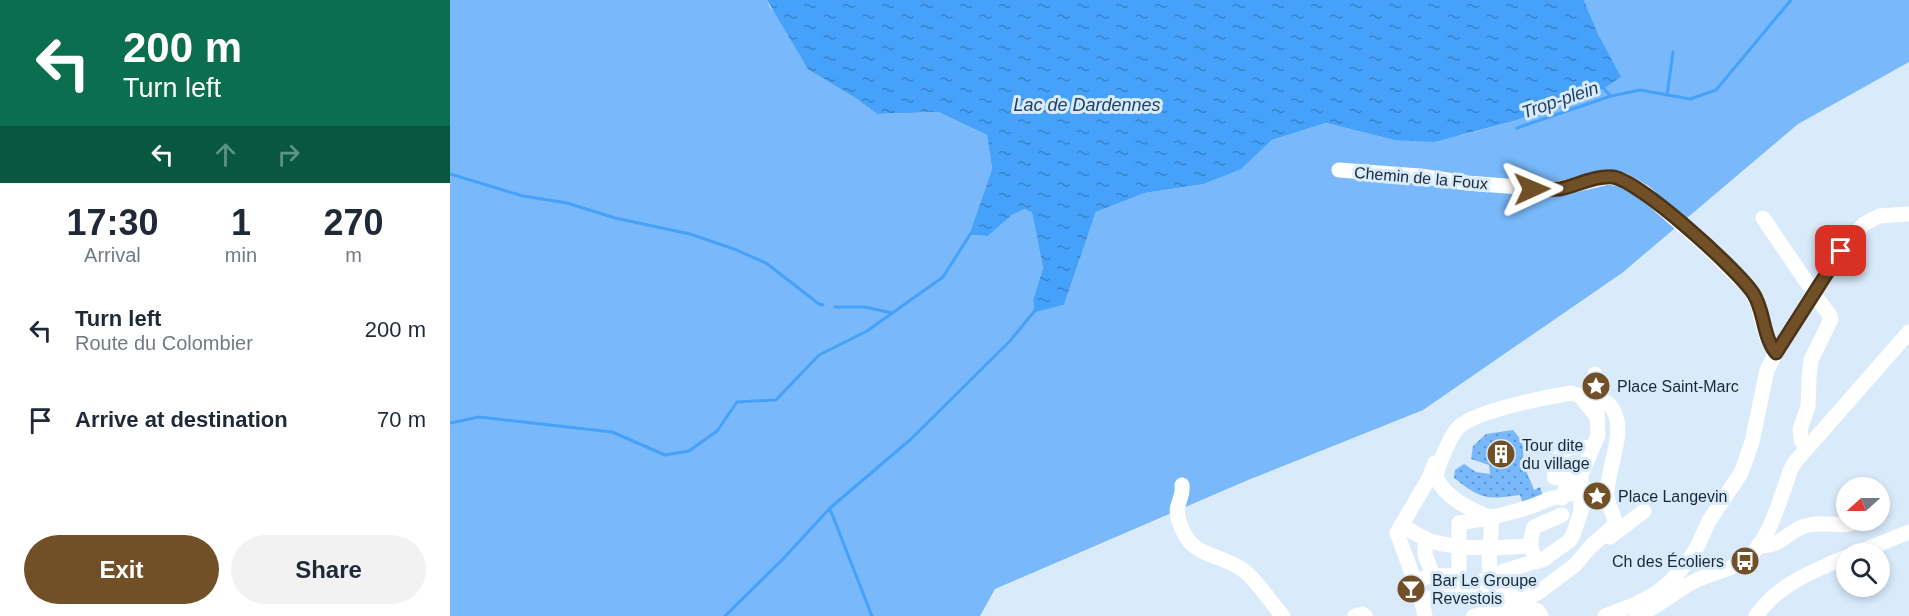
<!DOCTYPE html>
<meta charset="utf-8">
<style>
:root{--surface:#fff;--page:#f2f2f3;--text:#1f2937;--muted:#747a83;--accent:#715027}
body{margin:0;font-family:Helvetica,sans-serif;background:var(--page);color:var(--text);height:100vh;display:flex;flex-direction:column;font-size:22px;white-space:nowrap}
*{box-sizing:border-box;margin:0}
p{font-size:20px;color:var(--muted)}
.icon{flex:none;width:33px;height:33px;fill:none;stroke:currentColor;stroke-width:2;stroke-linecap:round;stroke-linejoin:round}
.map{position:relative;flex:1;overflow:hidden}
.sheet{display:flex;flex-direction:column;background:var(--surface);width:450px}
.sheet>*{flex:none}
.top-card{background:#0b6e4f;color:#fff;overflow:hidden}
.needle{width:39px;rotate:249deg}
.buttons{position:absolute;left:1386px;top:477px;display:grid;gap:12px}
.buttons a{display:grid;place-items:center;width:54px;height:54px;border-radius:50%;background:var(--surface);box-shadow:0 3px 9px #0003;font-size:30px}
.pin{position:absolute;display:grid;place-items:center;width:51px;height:51px;color:#fff;margin:-26px;border-radius:12px;box-shadow:0 3px 9px #0006}
.me{position:absolute;width:66px;margin:-33px;rotate:89deg;stroke-linejoin:round;filter:drop-shadow(0 0 4px #0008)}
.turn{display:flex;align-items:center;gap:21px;height:126px;padding:0 24px;font-size:27px}
.turn .icon{width:78px;height:78px;stroke-width:2.5}
.turn b{display:block;font-size:42px;line-height:51px}
.lanes{display:flex;align-items:center;height:57px;padding:0 24px;background:#0003;justify-content:center;gap:30px;direction:ltr}
.lanes .off{opacity:.35}
.eta{display:flex;justify-content:space-evenly;align-items:center;height:102px;text-align:center}
.eta b{font-size:36px;font-weight:700;line-height:42px}
.action{display:flex;gap:12px;margin-top:auto;padding:12px 24px}
.action a{flex:1;height:69px;border-radius:36px;background:var(--accent);color:#fff;font-size:24px;font-weight:700;line-height:69px;text-align:center}
.action a+a{background:var(--page);color:var(--text)}
ul{padding:0;list-style:none}
li{display:flex;align-items:center;gap:18px;height:90px;padding:0 24px}
li div{flex:1}
li b{display:block;font-size:22px}
li em{font-style:normal}
main{display:flex;flex:1;min-height:0}
.map>svg:first-child{display:block}
.grass{fill:#79b9fb}
.park{fill:url(#park-dots)}
.water{fill:url(#water-ripples)}
.lines{fill:none;stroke-linecap:round;stroke-linejoin:round}
.stream{stroke:#45a1f9;stroke-width:3}
.minor{stroke:#fff;stroke-width:15}
.route-casing{stroke:#493419;stroke-width:15}
.route{stroke:#715027;stroke-width:10}
.labels{text-anchor:middle;dominant-baseline:central;stroke-width:6;stroke-linejoin:round;paint-order:stroke}
.street-label{font-size:16px;fill:#192939;stroke:#d9eafb}
.poi-label{font-size:16px;fill:#192939;stroke:#d9eafb;text-anchor:start}
.water-label{font-size:18px;font-style:italic;fill:#1e4266;stroke:#d9eafb}
</style>
<main>
<section class="sheet">
<div class="top-card">
<div class="turn"><svg class="icon" aria-label="left" viewBox="0 0 24 24"><path d="M17 20v-9H6M10 6l-5 5 5 5"/></svg><div><b>200 m</b>Turn left</div></div>
<div class="lanes"><svg class="icon" aria-label="left" viewBox="0 0 24 24"><path d="M17 20v-9H6M10 6l-5 5 5 5"/></svg><svg class="icon off" aria-label="ahead" viewBox="0 0 24 24"><path d="M12 20V5M6 11l6-6 6 6"/></svg><svg class="icon off" aria-label="right" viewBox="0 0 24 24"><path d="M7 20v-9h11M14 6l5 5-5 5"/></svg></div>
</div>
<div class="eta">
<div><b>17:30</b><p>Arrival</p></div>
<div><b>1</b><p>min</p></div>
<div><b>270</b><p>m</p></div>
</div>
<ul>
<li><svg class="icon" aria-label="left" viewBox="0 0 24 24"><path d="M17 20v-9H6M10 6l-5 5 5 5"/></svg><div><b>Turn left</b><p>Route du Colombier</p></div><em>200 m</em></li>
<li><svg class="icon" aria-label="arrive" viewBox="0 0 24 24"><path d="M6 21V4h12l-3 4 3 4H6"/></svg><div><b>Arrive at destination</b></div><em>70 m</em></li>
</ul>
<div class="action"><a>Exit</a><a>Share</a></div>
</section>
<div class="map">
<svg width="1459" height="616" viewBox="0 0 1459 616">
<defs>
<pattern id="park-dots" width="8" height="8" patternUnits="userSpaceOnUse" patternTransform="scale(1.5)"><rect width="8" height="8" fill="#79b9fb"/><path d="M2 2h.1M6 6h.1" fill="none" stroke="#6296cc" stroke-width="1.8" stroke-linecap="round"/></pattern>
<pattern id="water-ripples" width="26" height="14" patternUnits="userSpaceOnUse" patternTransform="scale(1.5)"><rect width="26" height="14" fill="#45a1f9"/><path d="M2 4q2-2 4 0t4 0M15 11q2-2 4 0t4 0" fill="none" stroke="#3983cb"/></pattern>
</defs>
<rect width="100%" height="100%" fill="#d9eafb"/>
<path class="grass" d="M0 0H317L320 7 404 97 427 114 488 112 537 135 542 169 519 235 538 236 562 215 575 209 582 213 593 268 583 300 586 311 614 305 646 212 695 193 754 184 791 168 822 140 876 123 944 140 1012 135 1064 121 1153 89 1149 36 1134 0H1459V62L1348 124 1172 273 973 410 798 480 545 589 530 616H0Z"/>
<path class="park" d="M1063 430C1076 445 1072 445 1074 462 1075 471 1081 481 1084 490L1090 487 1094 499 1074 507 1070 495C1036 500 1031 499 1004 478L1005 470 1014 464 1026 472 1040 474 1039 465 1021 459 1023 446 1036 434Z"/>
<path class="water" d="M317 0H1134L1149 36 1171 77 1153 89 1064 121 984 142 944 140 876 123 822 140 791 169 754 184 695 193 646 212 614 305 585 312 583 300 593 268 582 213 575 209 562 215 538 236 519 235 542 169 537 135 488 112 427 114 404 97 358 69Z"/>
<g class="lines">
<path class="stream" d="M1152 87 1161 96 1190 90 1240 99 1266 90 1341 0
M1217 95 1223 52
M1067 128 1161 96
M0 174 73 196 117 203 165 218 240 234 284 249 316 263 369 304 373 305
M385 307H415L442 313
M0 423 29 417 162 432 215 455 239 451 267 431 287 402 326 400 369 355 417 331 493 277 521 233
M380 509 422 616
M275 616 333 559 380 508 461 439 560 341 587 308"/>
<path class="minor" d="M889 170 970 176 1017 183 1096 189H1107L1159 177 1173 180 1194 192 1255 245 1299 288 1307 302 1316 336 1326 353
M1313 218 1358 284
M1357 448 1351 440 1350 429 1358 407 1359 378 1361 360 1381 319 1379 314 1369 301
M732 485C734 501 723 503 729 521 741 560 764 550 793 570 806 579 821 603 833 616
M1128 492 1116 495 1114 492 1118 483 1117 479 1104 477C1110 451 1113 442 1142 449
M951 525C960 530 970 537 980 541 1011 550 1046 548 1078 546L1081 547 1086 562
M1160 537 1194 511
M975 538V555L983 575
M1309 544C1325 551 1338 532 1352 527 1367 521 1385 526 1400 524
M1081 547V538L1084 527 1112 515
M1405 554 1459 532
M1041 577C1036 557 1043 538 1041 518 1021 510 995 498 986 477 987 467 1001 434 1009 427 1025 411 1097 397 1121 393L1130 396 1148 418
M1003 579 1009 574V523C1035 519 1060 514 1085 505 1094 502 1103 495 1112 498
M965 581 983 575 1001 576 1008 584
M1025 585C1042 599 1066 593 1086 592
M971 601 1016 589 1054 571 1094 559 1119 541 1123 535 1131 511V475L1148 435 1145 374
M1062 612 1085 610 1088 611 1091 616
M905 616 912 614 915 616
M975 616 970 595 947 533 979 478 985 463
M1024 616 1059 609 1089 592 1125 565 1141 546 1165 525C1166 515 1157 506 1157 495 1156 470 1178 431 1162 408 1158 402 1154 400 1147 403
M1155 616 1186 604 1205 594 1221 581 1239 560 1247 547 1259 521 1291 473 1302 442 1317 370 1326 353 1368 286 1395 245 1414 224 1429 216 1459 214
M1186 616C1206 609 1222 593 1241 583 1257 574 1277 571 1292 562 1320 545 1330 497 1341 469L1345 462 1459 332
M1306 616C1328 584 1362 572 1396 557"/>
</g>
<g class="lines">
<g class="route-casing">
<path id="route" d="M1082 189C1091 189 1101 190 1110 189 1126 186 1146 175 1163 177 1190 181 1287 269 1303 293 1315 311 1312 335 1326 353L1391 251"/>
</g>
<use href="#route" class="route"/>
</g>
<defs>
<g id="sight-disc" transform="scale(1.5)"><circle r="9.5" fill="#715027" stroke="#d9eafb"/><path d="M0-6L1.8-2.2L6-1.7L2.9 1.2L3.7 5.4L0 3.3L-3.7 5.4L-2.9 1.2L-6-1.7L-1.8-2.2Z" fill="#fff"/></g>
<g id="building-disc" transform="scale(1.5)"><circle r="9.5" fill="#715027" stroke="#d9eafb"/><path d="M-4-6H4V6H1V3H-1V6H-4ZM-2.5-4.3h1.7v1.8h-1.7ZM.8-4.3h1.7v1.8H.8ZM-2.5-1h1.7V.8h-1.7ZM.8-1h1.7V.8H.8Z" fill="#fff"/></g>
<g id="bus-disc" transform="scale(1.5)"><circle r="9.5" fill="#715027" stroke="#d9eafb"/><path d="M-5-6H5V4H4V6H2V4H-2V6H-4V4H-5ZM-3.5-4V0h7V-4ZM-3.5 1.2v1.5H-2V1.2ZM2 1.2v1.5H3.5V1.2Z" fill="#fff"/></g>
<g id="bar-disc" transform="scale(1.5)"><circle r="9.5" fill="#715027" stroke="#d9eafb"/><path d="M-6-5H6L.8 .8V4.5H3.5V6h-7V4.5H-.8V.8Z" fill="#fff"/></g>
</defs>
<g fill-rule="evenodd">
<use href="#sight-disc" x="1146" y="386"/>
<use href="#building-disc" x="1051" y="454"/>
<use href="#sight-disc" x="1147" y="496"/>
<use href="#bus-disc" x="1295" y="561"/>
<use href="#bar-disc" x="961" y="589"/>
</g>
<g class="labels">
<g class="street-label">
<text transform="translate(971 178) rotate(5)">Chemin de la Foux</text>
</g>
<g class="poi-label">
<text x="1167" y="386">Place Saint-Marc</text>
<text x="1072" y="445">Tour dite<tspan x="1072" dy="18">du village</tspan></text>
<text x="1168" y="496">Place Langevin</text>
<text x="1274" y="561" text-anchor="end">Ch des Écoliers</text>
<text x="982" y="580">Bar Le Groupe<tspan x="982" dy="18">Revestois</tspan></text>
</g>
<g class="water-label">
<text transform="translate(1110 100) rotate(-19)">Trop-plein</text>
<text x="637" y="105">Lac de Dardennes</text>
</g>
</g>
</svg>
<div class="buttons">
<a><svg class="needle" viewBox="-14 -14 28 28"><path d="M0-13l5 13h-10z" fill="#e53935"/><path d="M0 13l5-13h-10z" fill="#747a83"/></svg></a>
<a><svg class="icon" aria-label="search" viewBox="0 0 24 24"><circle cx="10" cy="10" r="6"/><path d="M15 15l6 6"/></svg></a>
</div>
<div class="pin" style="left:1391px;top:251px;background:#d93025"><svg class="icon" aria-label="arrive" viewBox="0 0 24 24"><path d="M6 21V4h12l-3 4 3 4H6"/></svg></div>
<svg class="me" style="left:1082px;top:189px" viewBox="-20 -20 40 40"><path d="M0-17L14 15 0 8-14 15z" fill="#715027" stroke="#fff" stroke-width="4"/></svg>
</div>
</main>
